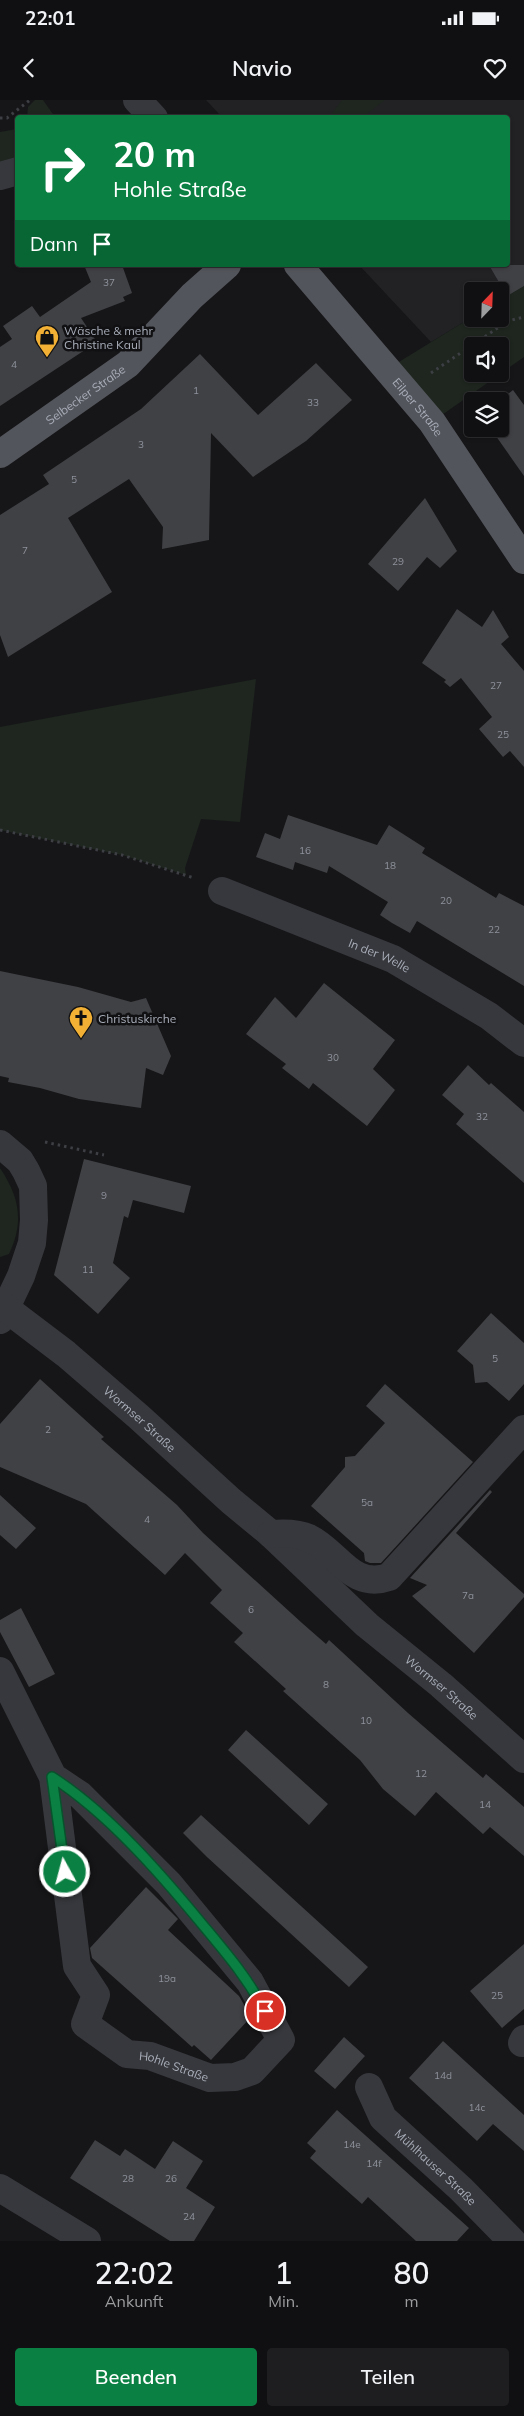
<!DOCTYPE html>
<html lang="de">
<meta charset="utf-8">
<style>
:root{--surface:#101012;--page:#1e1e20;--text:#f1f3f6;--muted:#9c9d9f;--line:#303032;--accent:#0b8043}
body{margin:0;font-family:Mulish,sans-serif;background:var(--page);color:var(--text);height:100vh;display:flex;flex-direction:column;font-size:19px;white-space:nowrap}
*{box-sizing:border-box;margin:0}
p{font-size:16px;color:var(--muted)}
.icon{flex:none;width:28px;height:28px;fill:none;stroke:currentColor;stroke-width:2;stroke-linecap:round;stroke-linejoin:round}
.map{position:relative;height:2141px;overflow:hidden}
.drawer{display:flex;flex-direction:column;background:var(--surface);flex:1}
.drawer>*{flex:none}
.top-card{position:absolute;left:15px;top:15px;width:495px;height:152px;border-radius:5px;box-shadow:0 1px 4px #0004,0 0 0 1px var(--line);background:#0b8043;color:#fff;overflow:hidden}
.needle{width:32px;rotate:23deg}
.buttons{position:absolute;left:464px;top:182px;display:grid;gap:10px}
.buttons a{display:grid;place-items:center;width:45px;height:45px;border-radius:5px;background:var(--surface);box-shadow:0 1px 4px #0004,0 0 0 1px var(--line);font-size:25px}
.pin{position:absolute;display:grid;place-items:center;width:42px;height:42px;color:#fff;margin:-21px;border:2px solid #fff;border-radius:50%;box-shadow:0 1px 5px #0007}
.me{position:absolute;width:55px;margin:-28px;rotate:353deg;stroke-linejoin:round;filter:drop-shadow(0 0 4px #0008)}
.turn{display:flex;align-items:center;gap:18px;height:105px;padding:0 15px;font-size:22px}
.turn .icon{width:65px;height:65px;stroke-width:2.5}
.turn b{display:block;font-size:35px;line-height:42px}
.then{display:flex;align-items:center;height:48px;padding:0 15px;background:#0003;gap:10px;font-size:19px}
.eta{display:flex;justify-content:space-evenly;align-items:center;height:85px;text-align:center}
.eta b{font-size:30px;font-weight:600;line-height:35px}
.primary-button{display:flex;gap:10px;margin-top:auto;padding:10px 15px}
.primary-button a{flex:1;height:58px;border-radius:5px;background:var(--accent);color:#fff;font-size:20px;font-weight:600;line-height:58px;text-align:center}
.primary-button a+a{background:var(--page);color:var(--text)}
.status{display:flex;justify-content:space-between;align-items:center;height:35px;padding:0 25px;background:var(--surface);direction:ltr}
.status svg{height:14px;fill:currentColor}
header{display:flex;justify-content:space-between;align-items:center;height:65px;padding:0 15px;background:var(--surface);font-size:22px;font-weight:600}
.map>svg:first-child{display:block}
.built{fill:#222225}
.green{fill:#1e261f;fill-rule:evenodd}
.building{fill:#404145}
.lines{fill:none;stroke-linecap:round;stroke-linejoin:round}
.path{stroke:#3d3f44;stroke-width:3;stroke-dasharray:2.5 4;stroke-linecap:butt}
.minor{stroke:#37383d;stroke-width:28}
.major{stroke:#53555c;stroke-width:28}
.route-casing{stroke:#07532c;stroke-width:12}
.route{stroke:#0b8043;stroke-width:9}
.labels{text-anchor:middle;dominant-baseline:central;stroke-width:5;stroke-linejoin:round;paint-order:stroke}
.number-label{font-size:10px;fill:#8e929b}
.poi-label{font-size:12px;fill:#a8adb8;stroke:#111113;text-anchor:start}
.street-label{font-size:12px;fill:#a8adb8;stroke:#111113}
</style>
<div class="status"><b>22:01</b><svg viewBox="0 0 49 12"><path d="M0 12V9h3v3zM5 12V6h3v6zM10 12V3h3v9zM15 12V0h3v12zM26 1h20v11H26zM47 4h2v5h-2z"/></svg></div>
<header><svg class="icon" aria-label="back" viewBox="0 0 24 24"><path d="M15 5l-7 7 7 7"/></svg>Navio<svg class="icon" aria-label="heart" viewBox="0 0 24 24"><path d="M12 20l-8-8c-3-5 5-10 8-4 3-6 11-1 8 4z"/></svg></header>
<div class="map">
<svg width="524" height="2141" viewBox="0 0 524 2141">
<rect width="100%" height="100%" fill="#161618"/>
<path class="built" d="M206 0H524V186L500 200V191H472V217L431 242 359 165H508V18L222 17Z"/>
<path class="green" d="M35 0H43L55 17H27L28 7Z
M342 0H385L363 17H329Z
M17 29V68L0 73V32Z
M524 186V257L432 322 389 268 472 217V219H500V200ZM472 246H500V274H472Z
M256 579 240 722 201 719 185 768 186 775 122 755 0 730V627Z
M0 1068C20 1098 24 1122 9 1154L0 1157Z"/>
<path class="building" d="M84 165H122L132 193 123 197 125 201 81 218 97 242 0 306V247L12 239 3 226 32 206 40 217 91 182Z
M489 165H524V186L507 196Z
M200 254 258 315 316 263 352 300 306 341 253 377 211 333 209 440 162 449 163 427 129 379 68 418 112 492 8 557 0 535V415L49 384 43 375 141 309Z
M513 290 524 305V376L491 329H500L499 301Z
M425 398 457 451 440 468 427 457 398 491 368 464Z
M457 509 482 527 493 510 509 537 501 544 524 571V667L510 651 503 657 479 629 492 617 461 578 450 587 444 582 446 580 422 563Z
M288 715 377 745 389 725 425 748 422 753 496 798 499 793 524 806V886L417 821 410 833 392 823 380 815 388 802 329 766 327 773 295 762 293 770 256 757 265 733 280 739Z
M0 871 78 887 131 902 146 898 171 956 163 975 146 968 141 1008 79 999 40 988 8 982 9 978 0 976Z
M324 883 395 940 373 969 395 990 367 1026 313 983 309 989 282 968 286 964 246 934 275 897 296 918Z
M468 965 489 985 491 983 524 1012V1083L456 1024 464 1014 442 995Z
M84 1059 191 1086 184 1113 133 1100 128 1118 124 1116 113 1163 130 1178 98 1214 54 1175Z
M491 1213 524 1243V1284L509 1301 487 1282 475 1283 473 1265 457 1251Z
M40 1279 104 1337 101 1339 177 1405 203 1433 302 1523 326 1544 329 1540 408 1613 483 1678 486 1674 524 1707V1756L490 1727 483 1734 436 1692 415 1716 383 1689 360 1660 283 1591 286 1589 234 1542 243 1533 210 1503 222 1490 185 1453 165 1475 86 1404 0 1367V1324Z
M385 1284 473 1362 381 1463H370L365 1461 364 1453 311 1406 345 1367V1357L355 1356 385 1323 366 1306Z
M490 1390 492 1392 456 1433 524 1494V1497L474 1553 412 1496 427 1485 410 1478Z
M0 1395 36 1428 16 1449 0 1435Z
M21 1508 55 1574 29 1587 0 1532V1520Z
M246 1630 328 1704 309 1725 228 1650Z
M201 1715 368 1867 349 1887 207 1757 183 1733Z
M146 1787 178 1819 168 1830 239 1896 251 1917 211 1960 194 1945 192 1947 92 1858 90 1848Z
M524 1844V1909L502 1928 470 1891Z
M344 1937 365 1956 335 1989 314 1971Z
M443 1941 524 2015V2051L493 2024 477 2041 409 1978Z
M337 2010 469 2128 457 2141H416L368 2097 362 2104 310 2058 316 2051 307 2043Z
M95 2040 120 2056 125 2049 155 2069 173 2041 203 2061 186 2088 215 2107 194 2141H170L70 2078Z"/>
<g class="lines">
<path class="path" d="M0 18H7L30 0
M431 273 508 221 524 217
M0 730 122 755 194 778
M45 1042 104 1055"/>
<g class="minor">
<path d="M137 0 154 18"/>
<path d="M0 76 18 71"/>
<path id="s1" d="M222 791 393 859 489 916 524 943"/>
<path d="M0 1044 20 1061 26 1071 33 1086 34 1120 32 1143 21 1176 0 1220"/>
<path id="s2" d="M0 1204 66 1254 139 1317 231 1401 271 1434 367 1525 441 1585 524 1659"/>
<path d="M271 1434C283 1433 298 1433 309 1438 338 1452 351 1490 389 1477L524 1329"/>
<path id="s3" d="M0 1571 53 1677 77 1866 96 1895 85 1924 127 1954 150 1956 210 1978 235 1977 252 1971 281 1940 250 1882 169 1784 80 1695 53 1677"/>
<path d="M522 1943 524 1939"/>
<path id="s4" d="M369 1987 383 2018 461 2089 512 2141"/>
<path d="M0 2088 87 2141"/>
</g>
<g class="major">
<path id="s5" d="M298 165 432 322 524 460"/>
<path id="s6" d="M0 354 128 264 192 196 227 165"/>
</g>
</g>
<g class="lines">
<g class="route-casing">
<path id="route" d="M65 1772 52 1677C108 1713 160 1773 202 1824 226 1853 247 1877 265 1911"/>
</g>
<use href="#route" class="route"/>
</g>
<defs>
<g id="shop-pin" transform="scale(1.25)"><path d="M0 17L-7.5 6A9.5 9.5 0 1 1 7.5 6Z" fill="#f2b134" stroke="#111113"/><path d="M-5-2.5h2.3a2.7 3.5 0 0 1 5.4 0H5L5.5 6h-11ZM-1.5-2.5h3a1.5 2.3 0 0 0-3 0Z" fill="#111"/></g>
<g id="church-pin" transform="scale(1.25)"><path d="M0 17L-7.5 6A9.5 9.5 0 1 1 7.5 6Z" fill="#f2b134" stroke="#111113"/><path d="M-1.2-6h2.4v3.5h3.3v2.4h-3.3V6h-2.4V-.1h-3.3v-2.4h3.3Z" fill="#111"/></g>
</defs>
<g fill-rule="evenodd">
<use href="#shop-pin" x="47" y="237"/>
<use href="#church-pin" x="81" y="918"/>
</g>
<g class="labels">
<g class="number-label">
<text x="109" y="182">37</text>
<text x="14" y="264">4</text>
<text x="196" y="290">1</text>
<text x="313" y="302">33</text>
<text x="141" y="344">3</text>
<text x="74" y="379">5</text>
<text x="25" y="450">7</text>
<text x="398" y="461">29</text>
<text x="496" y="585">27</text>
<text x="503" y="634">25</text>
<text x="305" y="750">16</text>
<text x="390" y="765">18</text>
<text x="446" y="800">20</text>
<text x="494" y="829">22</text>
<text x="333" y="957">30</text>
<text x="482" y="1016">32</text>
<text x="104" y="1095">9</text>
<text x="88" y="1169">11</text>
<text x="495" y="1258">5</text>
<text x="48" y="1329">2</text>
<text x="367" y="1402">5a</text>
<text x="147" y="1419">4</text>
<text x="468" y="1495">7a</text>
<text x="251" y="1509">6</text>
<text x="326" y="1584">8</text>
<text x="366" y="1620">10</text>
<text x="421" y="1673">12</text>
<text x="485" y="1704">14</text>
<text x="167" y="1878">19a</text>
<text x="497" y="1895">25</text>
<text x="443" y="1975">14d</text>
<text x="477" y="2007">14c</text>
<text x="352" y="2044">14e</text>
<text x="374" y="2063">14f</text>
<text x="128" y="2078">28</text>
<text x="171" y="2078">26</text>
<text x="189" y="2116">24</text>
</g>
<g class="poi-label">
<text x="64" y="230">Wäsche &amp; mehr<tspan x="64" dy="14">Christine Kaul</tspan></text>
<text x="98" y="918">Christuskirche</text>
</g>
<g class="street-label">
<text stroke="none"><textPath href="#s6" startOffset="104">Selbecker Straße</textPath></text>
<text stroke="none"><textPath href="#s5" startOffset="186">Eilper Straße</textPath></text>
<text stroke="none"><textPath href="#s1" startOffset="170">In der Welle</textPath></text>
<text stroke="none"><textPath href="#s2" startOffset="181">Wormser Straße</textPath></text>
<text stroke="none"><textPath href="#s2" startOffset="585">Wormser Straße</textPath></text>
<text stroke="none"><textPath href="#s3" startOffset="475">Hohle Straße</textPath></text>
<text stroke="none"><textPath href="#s4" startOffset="106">Mühlhauser Straße</textPath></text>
</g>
</g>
</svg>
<div class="buttons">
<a><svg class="needle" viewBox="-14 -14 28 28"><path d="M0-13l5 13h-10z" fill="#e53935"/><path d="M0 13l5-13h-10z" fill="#9c9d9f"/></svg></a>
<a><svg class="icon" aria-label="sound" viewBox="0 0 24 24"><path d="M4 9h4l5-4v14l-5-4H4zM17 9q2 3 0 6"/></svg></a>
<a><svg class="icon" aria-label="layers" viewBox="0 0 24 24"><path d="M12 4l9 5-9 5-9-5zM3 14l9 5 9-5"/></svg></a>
</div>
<div class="pin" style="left:265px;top:1911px;background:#d93025"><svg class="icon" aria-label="arrive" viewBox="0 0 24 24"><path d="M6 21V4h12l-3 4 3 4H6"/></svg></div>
<svg class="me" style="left:65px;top:1772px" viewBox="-20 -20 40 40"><circle r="17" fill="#0b8043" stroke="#fff" stroke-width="3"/><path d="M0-11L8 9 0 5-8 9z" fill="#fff"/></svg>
<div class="top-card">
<div class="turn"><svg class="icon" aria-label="right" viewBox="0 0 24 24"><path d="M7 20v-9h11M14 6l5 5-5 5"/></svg><div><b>20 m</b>Hohle Straße</div></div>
<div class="then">Dann<svg class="icon" aria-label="arrive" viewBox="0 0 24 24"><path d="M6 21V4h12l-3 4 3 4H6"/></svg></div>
</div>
</div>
<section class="drawer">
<div class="eta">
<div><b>22:02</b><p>Ankunft</p></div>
<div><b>1</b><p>Min.</p></div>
<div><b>80</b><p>m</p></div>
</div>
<div class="primary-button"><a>Beenden</a><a>Teilen</a></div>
</section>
